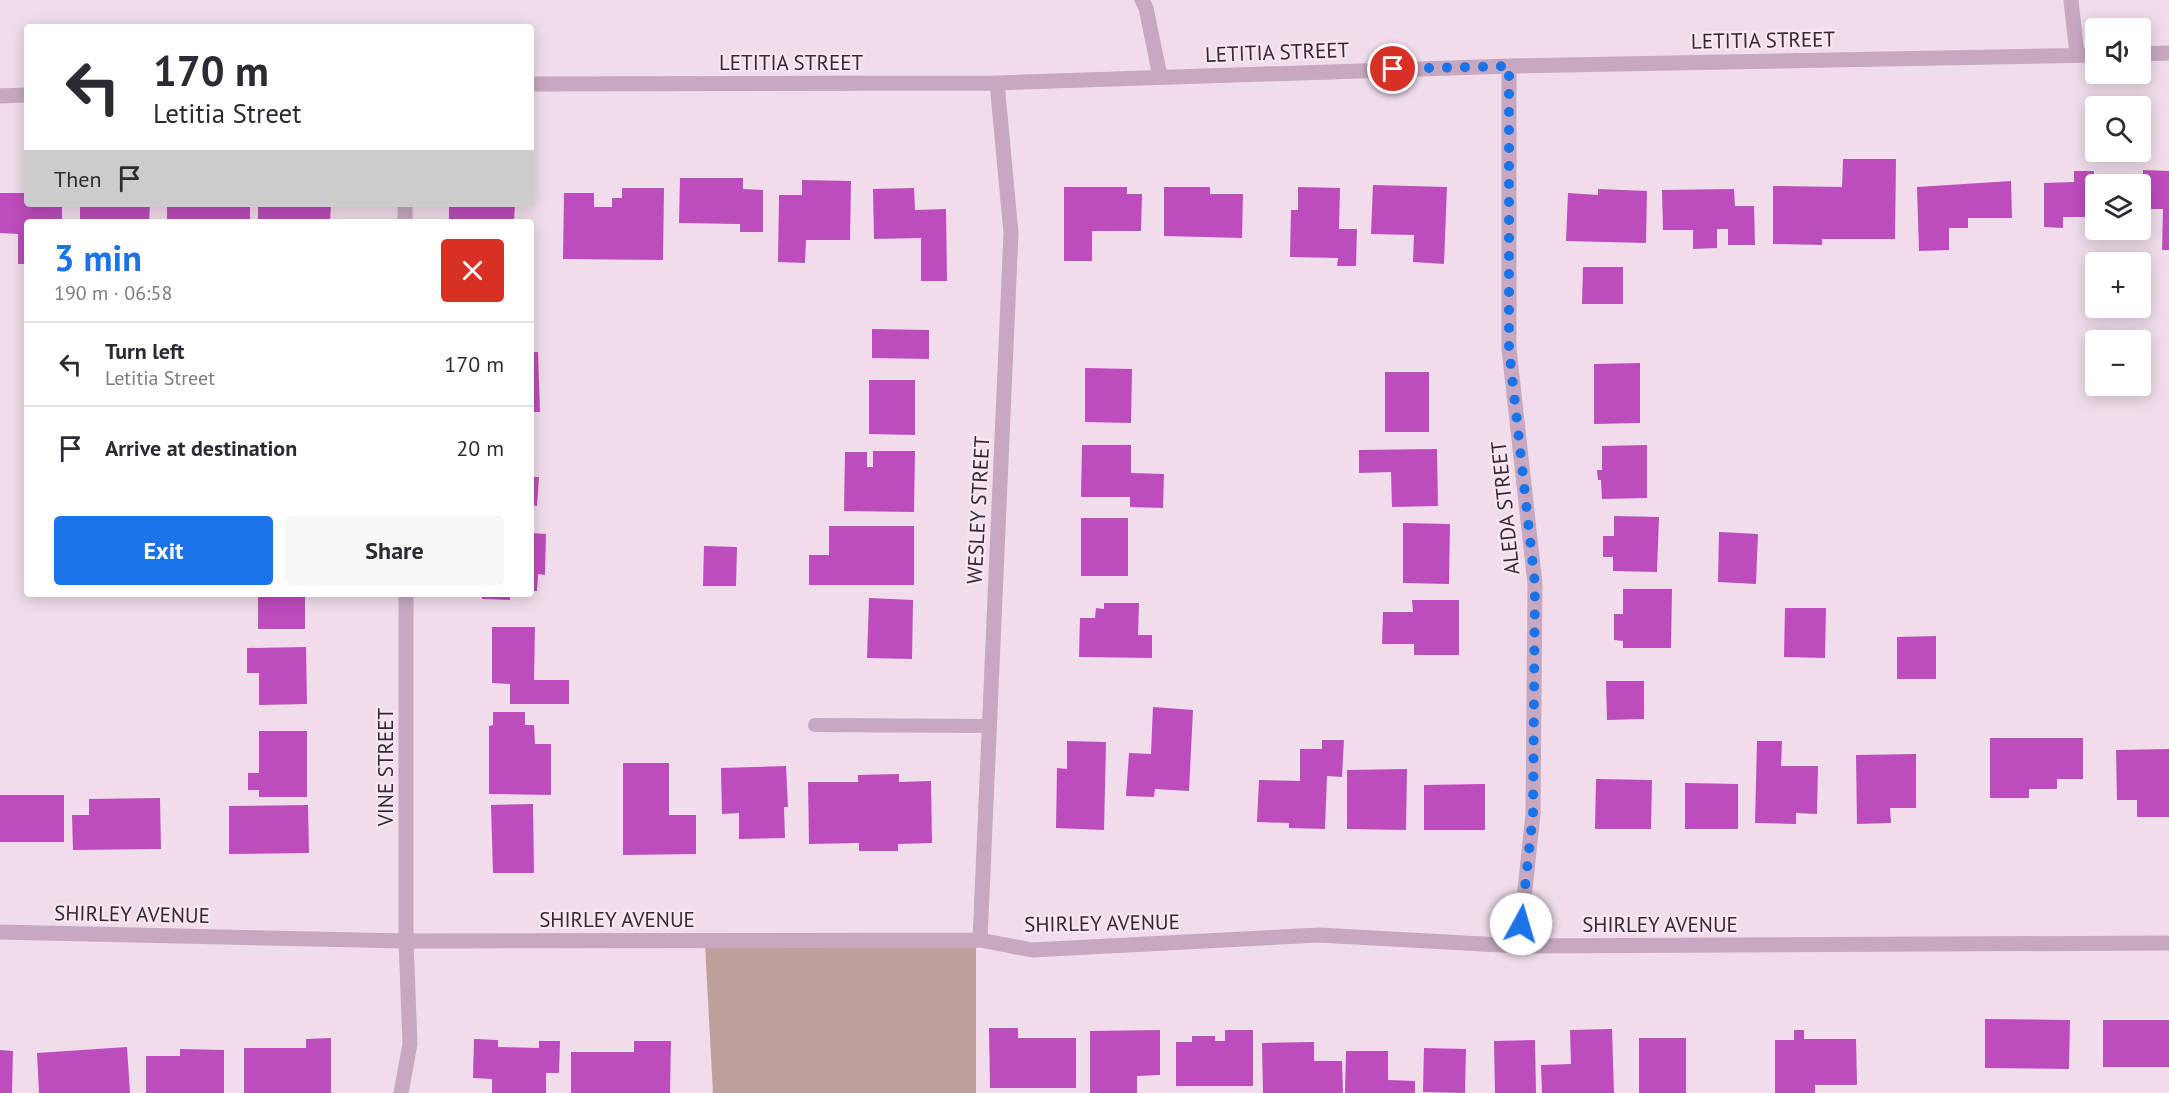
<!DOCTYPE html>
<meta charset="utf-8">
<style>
:root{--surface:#fff;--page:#f7f7f7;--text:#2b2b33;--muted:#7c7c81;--line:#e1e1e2;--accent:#1a73e8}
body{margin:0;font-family:"PT Sans",sans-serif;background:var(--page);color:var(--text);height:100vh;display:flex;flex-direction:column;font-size:22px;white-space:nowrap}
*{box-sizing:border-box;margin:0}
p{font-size:20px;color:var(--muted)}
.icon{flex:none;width:33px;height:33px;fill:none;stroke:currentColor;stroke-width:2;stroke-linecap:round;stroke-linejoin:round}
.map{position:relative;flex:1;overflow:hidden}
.sheet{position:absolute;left:24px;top:219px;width:510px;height:378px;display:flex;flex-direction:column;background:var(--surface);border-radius:6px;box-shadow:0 3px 15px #0003}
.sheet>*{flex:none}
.banner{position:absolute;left:24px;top:24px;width:510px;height:183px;border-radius:6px;box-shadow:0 3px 15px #0003;background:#fff;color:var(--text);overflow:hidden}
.controls{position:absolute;left:2085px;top:18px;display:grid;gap:12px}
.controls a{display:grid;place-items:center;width:66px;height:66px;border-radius:6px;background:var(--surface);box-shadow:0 3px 15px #0003;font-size:30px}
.pin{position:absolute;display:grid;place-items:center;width:51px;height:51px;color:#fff;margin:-26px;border:3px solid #fff;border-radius:50%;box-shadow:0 2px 6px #0007}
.me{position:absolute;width:66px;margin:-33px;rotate:6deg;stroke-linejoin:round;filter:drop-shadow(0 0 4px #0008)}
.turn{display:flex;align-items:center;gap:21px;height:126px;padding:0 30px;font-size:27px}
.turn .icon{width:78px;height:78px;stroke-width:2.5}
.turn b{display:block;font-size:42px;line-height:51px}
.then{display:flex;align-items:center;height:57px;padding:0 30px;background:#0003;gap:12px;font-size:22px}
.round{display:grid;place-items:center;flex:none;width:63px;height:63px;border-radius:6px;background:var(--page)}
.summary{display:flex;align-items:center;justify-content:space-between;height:102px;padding:0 30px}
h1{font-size:36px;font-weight:700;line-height:45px;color:var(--accent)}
.primary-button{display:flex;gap:12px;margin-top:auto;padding:12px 30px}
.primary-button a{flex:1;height:69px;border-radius:6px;background:var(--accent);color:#fff;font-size:24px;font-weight:700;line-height:69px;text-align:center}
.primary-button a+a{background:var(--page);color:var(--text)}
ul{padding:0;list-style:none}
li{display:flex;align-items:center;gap:18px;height:84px;padding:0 30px;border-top:2px solid var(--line)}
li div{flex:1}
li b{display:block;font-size:22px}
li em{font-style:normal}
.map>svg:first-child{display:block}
.green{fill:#bea09d}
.building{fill:#bd4cbc}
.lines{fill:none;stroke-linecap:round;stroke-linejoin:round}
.service{stroke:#c7a8c0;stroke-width:14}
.minor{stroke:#c7a8c0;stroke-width:15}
.route{stroke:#1a73e8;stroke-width:10;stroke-dasharray:0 18}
.labels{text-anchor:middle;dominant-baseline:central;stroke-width:4.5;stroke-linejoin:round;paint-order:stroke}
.street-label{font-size:21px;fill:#352834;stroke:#f8e7f3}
</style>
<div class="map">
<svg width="2169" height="1093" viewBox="0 0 2169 1093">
<rect width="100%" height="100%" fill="#f0dcea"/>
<path class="green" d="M705 944H976V1093H713Z"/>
<path class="building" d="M1843 159H1896L1895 239H1822V245L1773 244V186L1842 187Z
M2143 170 2169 171V250H2162L2163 209H2142Z
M2074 171H2094V217H2063V228L2044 227V183L2074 182Z
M680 178H743V189L763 190V232H740V224L679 223Z
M802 180 851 181 850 240H806L805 263 778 262 779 195H802Z
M2011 181 2012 218H1968V228H1949V250L1919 251 1917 187Z
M1373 185 1447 187 1444 264 1413 262 1414 235 1371 234Z
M1064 187H1127V194H1142L1141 231H1092V261H1064Z
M1164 187H1210V194H1243L1242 238 1164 236Z
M1298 187 1340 188 1339 229H1357L1356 266H1337L1338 258 1290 257 1291 210H1298Z
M622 188H664L663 260 563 259 564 193H594V207H612V198H622Z
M914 188 915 210 946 209 947 281H921V238L874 239 873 189Z
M1598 189 1647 191 1646 243 1566 241 1568 193 1598 195Z
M1734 189 1735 206H1754L1755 245H1728V229H1717V248L1693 249V230H1663L1662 190Z
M0 193H27V204H62V222H27V264H18V234L0 233Z
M80 204H150L149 222H80Z
M167 204H250V222H167Z
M258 204H331L330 222H258Z
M449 204H515L514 222H449Z
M1583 267H1623V304H1582Z
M872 329 929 330V359L872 358Z
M531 352H538L540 412H531Z
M1640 363V423L1594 424V364Z
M1085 368 1132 369 1131 423 1085 422Z
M1385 372H1429V432H1385Z
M869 380H915V435L869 434Z
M1082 445H1131V473L1164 474 1163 508 1130 507V497H1081Z
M1647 445V498L1602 499 1601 480H1598L1597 470H1602V446Z
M1437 449 1438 506 1392 507 1391 472 1359 473V450Z
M873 451H915L914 512 844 511 845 452H867V467H873Z
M531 477H539L537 506 531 505Z
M1614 516 1659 517 1657 572 1613 571V557H1603V536H1614Z
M1081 518H1128V576H1081Z
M1403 523 1450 524 1449 584 1403 583Z
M829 526H914V585H809V555H829Z
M1719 532 1758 534 1756 584 1718 582Z
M531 533 546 534 545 575 538 574 537 591H531Z
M704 546 737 547 736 586H703Z
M1623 589H1672L1671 648H1623V641L1614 640V614H1623Z
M258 594H305V629H258Z
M482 594H510V600L482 599Z
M869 598 913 600 912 659 867 658Z
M1412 600H1459V655H1414V644H1382L1383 612H1413Z
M1104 603H1139L1138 635H1152V658L1079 657 1080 618H1095L1096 608 1104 609Z
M1785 608H1826L1825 658 1784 657Z
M492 627H535L534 680H569V704H510V684L492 683Z
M1936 636V679H1897V637Z
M306 647 307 704 259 705V673H247V648Z
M1606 681H1644V719L1607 720Z
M1153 707 1193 710 1189 791 1155 789 1154 797 1126 796 1129 753 1151 754Z
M493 712H525V725H534L535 744H551V795L489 794V726L493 725Z
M259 731H307V797H259V790H248V773H259Z
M1990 738H2083V779H2057V789H2029V798H1990Z
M1322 740H1344L1342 777 1327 776 1325 829 1289 828V823L1257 822 1259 780 1300 781V749H1322Z
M1067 741 1106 742 1104 830 1056 828 1057 768 1067 769Z
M1757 741H1782L1781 766H1818L1817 814 1796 813V824L1755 823Z
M2169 749V817H2137V800H2117L2116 750Z
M1916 754V808H1890L1891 823 1857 824 1856 755Z
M623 763H669V815H696V854L623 855Z
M786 766 788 807H784L785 838 739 839V813L722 814 721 768Z
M1407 769 1406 830 1347 829V770Z
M899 774V782L931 781 932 843 898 844V851H859V843L809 844 808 782H858V775Z
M1596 779 1652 780 1651 829H1595Z
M1685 783 1738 784V829H1685Z
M1485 784V830H1424V785Z
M0 795H64V842H0Z
M160 798 161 849 73 850 72 815H89V799Z
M533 804 534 873H493L491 805Z
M308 805 309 853 229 854V806Z
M1985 1019 2070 1020 2069 1069 1985 1068Z
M2103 1020H2169V1067H2103Z
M989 1028H1018V1038H1076V1088H990Z
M1612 1029 1614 1093H1542L1541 1065 1571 1064 1570 1030Z
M1160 1030V1075L1137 1076V1093H1090V1031Z
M1225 1030H1253V1086H1176V1042H1192V1036H1215V1041H1225Z
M1794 1030H1804V1039H1856L1857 1085H1815V1093H1775V1040H1794Z
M331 1038V1093H244V1048H306V1039Z
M1639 1038H1686V1093H1639Z
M474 1039 498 1040V1047L539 1048V1041H560L559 1073H546V1093H492V1079L473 1078Z
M1535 1040 1536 1093H1495L1494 1041Z
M634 1041H671L670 1093H571V1052H634Z
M1314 1042V1061H1342L1343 1093H1263L1262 1043Z
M127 1047 130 1093H39L37 1053Z
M1424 1048 1466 1049 1465 1093 1423 1092Z
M180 1049 224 1050V1093H146V1056H180Z
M0 1050 13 1051 12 1093H0Z
M1346 1051H1388V1080L1415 1081V1093H1345Z"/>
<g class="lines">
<path class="service" d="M815 725 989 726"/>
<path class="minor" d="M1142 0 1146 8 1160 76
M2071 0 2077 55
M2140 54 2169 53
M1509 66V349L1535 584 1533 814 1519 946
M531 84 997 83 1509 66 2096 55
M0 96 27 95
M405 204V222
M0 932 406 941 980 940 1032 950 1319 935 1519 946 2169 943
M980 940 1011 233 997 83
M401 1093 410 1044 406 941V594"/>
</g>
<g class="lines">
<path class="route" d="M1393 69 1509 66V349L1535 584 1533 814 1521 924"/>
</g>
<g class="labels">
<g class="street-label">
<text transform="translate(1763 40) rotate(-1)">LETITIA STREET</text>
<text transform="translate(1277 52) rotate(-2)">LETITIA STREET</text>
<text x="791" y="62">LETITIA STREET</text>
<text transform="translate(1505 508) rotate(-96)">ALEDA STREET</text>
<text transform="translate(978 510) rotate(-87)">WESLEY STREET</text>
<text transform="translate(385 767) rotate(-90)">VINE STREET</text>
<text transform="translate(132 914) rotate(1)">SHIRLEY AVENUE</text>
<text x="617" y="919">SHIRLEY AVENUE</text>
<text transform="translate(1102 923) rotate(-1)">SHIRLEY AVENUE</text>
<text x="1660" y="924">SHIRLEY AVENUE</text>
</g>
</g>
</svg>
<div class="controls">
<a><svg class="icon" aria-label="sound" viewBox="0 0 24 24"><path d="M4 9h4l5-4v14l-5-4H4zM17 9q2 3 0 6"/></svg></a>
<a><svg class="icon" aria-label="search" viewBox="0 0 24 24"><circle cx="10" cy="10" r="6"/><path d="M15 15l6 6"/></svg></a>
<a><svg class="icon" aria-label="layers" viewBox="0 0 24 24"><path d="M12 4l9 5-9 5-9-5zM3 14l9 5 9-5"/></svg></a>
<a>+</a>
<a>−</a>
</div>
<div class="pin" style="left:1393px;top:69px;background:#d93025"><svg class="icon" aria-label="arrive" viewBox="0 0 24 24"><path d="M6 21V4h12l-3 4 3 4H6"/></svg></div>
<svg class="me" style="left:1521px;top:924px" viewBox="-20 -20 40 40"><circle r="19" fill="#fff"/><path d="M0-13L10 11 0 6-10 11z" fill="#1a73e8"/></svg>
<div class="banner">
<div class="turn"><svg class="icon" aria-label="left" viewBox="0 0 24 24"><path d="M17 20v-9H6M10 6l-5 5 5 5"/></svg><div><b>170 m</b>Letitia Street</div></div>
<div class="then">Then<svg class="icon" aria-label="arrive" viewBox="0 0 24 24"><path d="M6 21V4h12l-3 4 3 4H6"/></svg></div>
</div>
<section class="sheet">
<div class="summary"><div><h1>3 min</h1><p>190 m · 06:58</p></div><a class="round" style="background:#d93025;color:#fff"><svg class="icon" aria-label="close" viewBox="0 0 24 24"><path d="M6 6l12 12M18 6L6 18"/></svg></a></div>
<ul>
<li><svg class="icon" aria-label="left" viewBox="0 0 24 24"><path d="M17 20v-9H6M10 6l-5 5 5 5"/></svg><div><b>Turn left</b><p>Letitia Street</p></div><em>170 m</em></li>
<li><svg class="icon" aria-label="arrive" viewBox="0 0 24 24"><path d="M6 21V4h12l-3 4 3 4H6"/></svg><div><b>Arrive at destination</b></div><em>20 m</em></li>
</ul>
<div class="primary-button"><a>Exit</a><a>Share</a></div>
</section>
</div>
